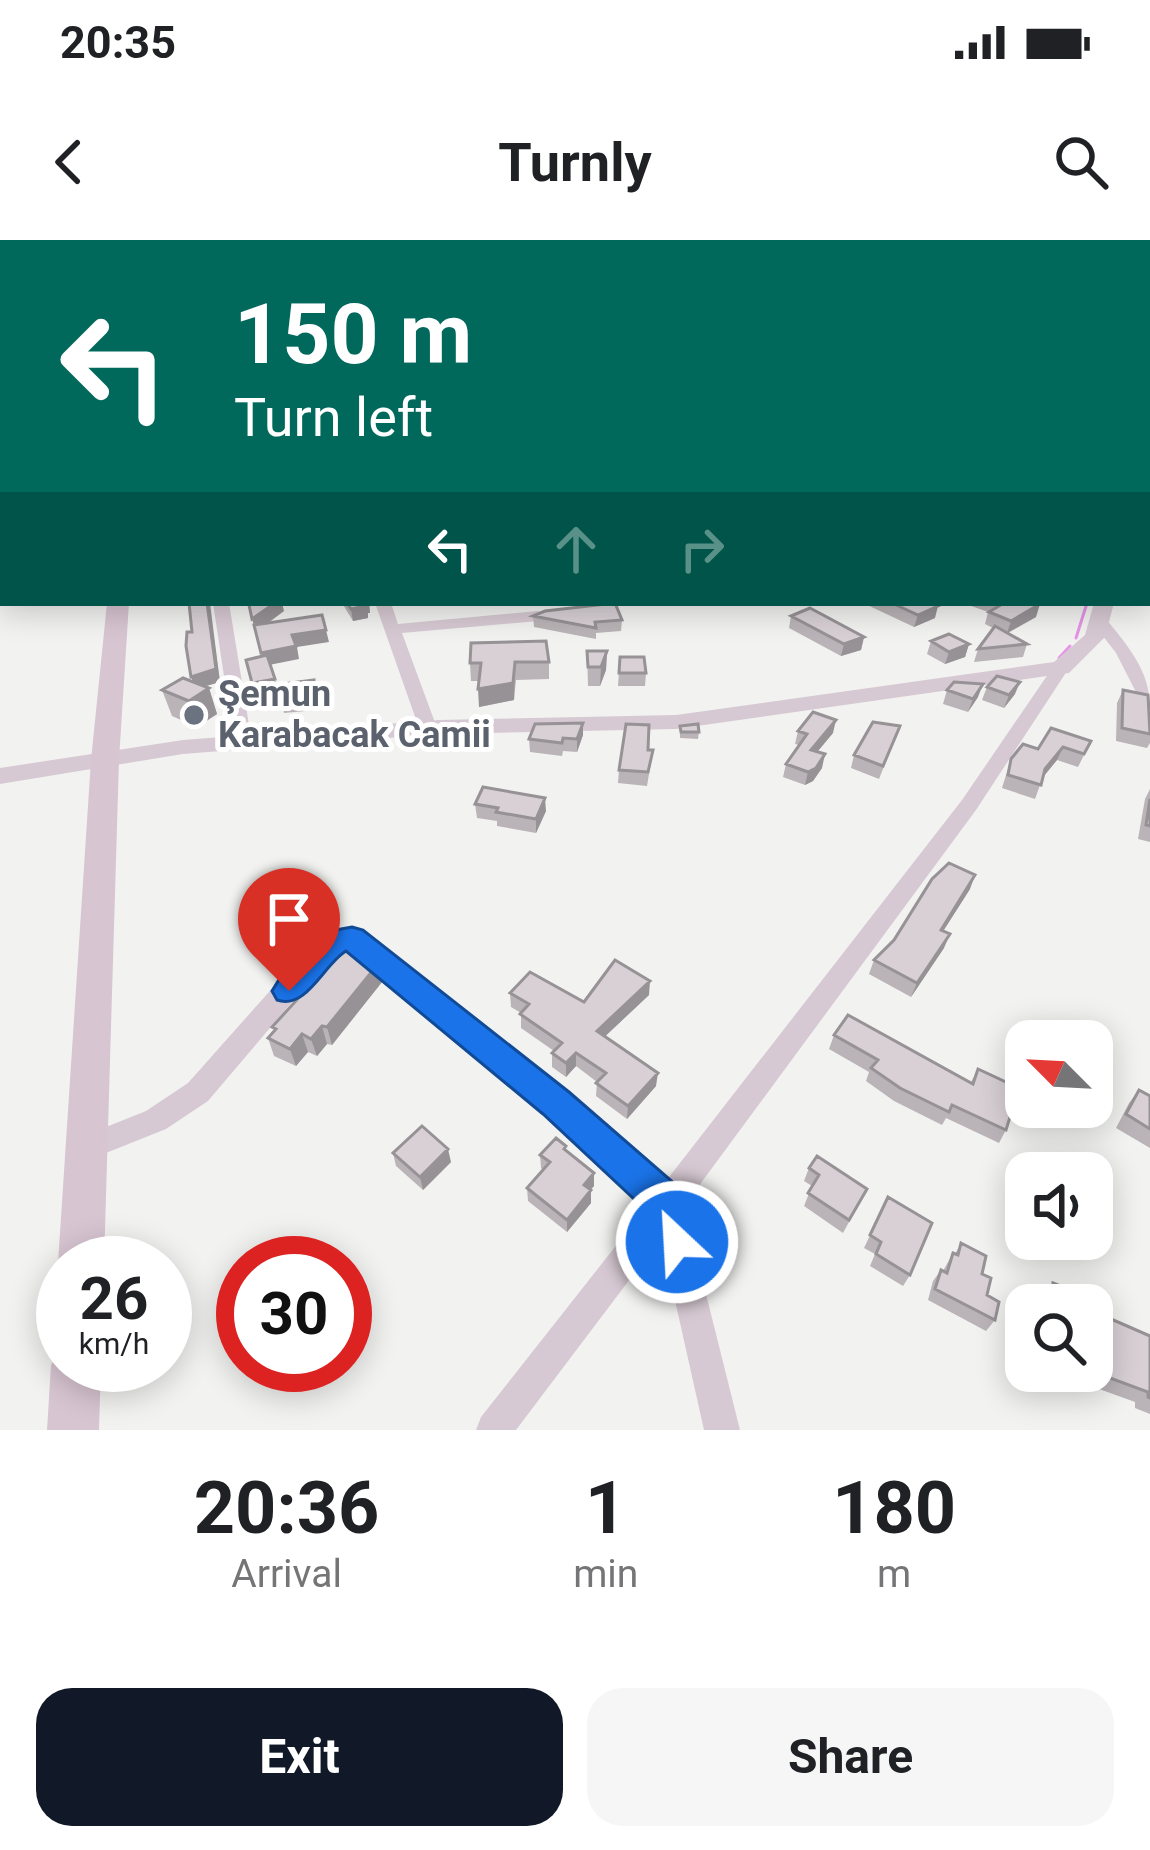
<!DOCTYPE html>
<meta charset="utf-8">
<style>
:root{--surface:#fff;--page:#f6f6f6;--text:#202124;--muted:#757577;--accent:#111827}
body{margin:0;font-family:Roboto,sans-serif;background:var(--page);color:var(--text);height:100vh;display:flex;flex-direction:column;font-size:45px;white-space:nowrap}
*{box-sizing:border-box;margin:0}
p{font-size:39px;color:var(--muted)}
.icon{flex:none;width:66px;height:66px;fill:none;stroke:currentColor;stroke-width:2;stroke-linecap:round;stroke-linejoin:round}
.map{position:relative;height:1190px;overflow:hidden}
.panel{display:flex;flex-direction:column;background:var(--surface);flex:1}
.panel>*{flex:none}
.top-card{position:absolute;left:0px;top:0px;width:1152px;height:366px;box-shadow:0 6px 30px #0003;background:#00695c;color:#fff;overflow:hidden}
.needle{width:78px;rotate:294deg}
.tools{position:absolute;left:1005px;top:780px;display:grid;gap:24px}
.tools a{display:grid;place-items:center;width:108px;height:108px;border-radius:24px;background:var(--surface);box-shadow:0 6px 30px #0003;font-size:60px}
.speed{position:absolute;left:36px;top:996px;display:flex;gap:24px;font-size:60px;font-weight:700;text-align:center}
.speed>*{display:grid;place-content:center;width:156px;height:156px;border-radius:50%;background:var(--surface);box-shadow:0 6px 30px #0003;line-height:1}
.speed small{font-size:30px;font-weight:400}
.speed .limit{border:18px solid #d22;background:#fff;color:#111}
.pin{position:absolute;display:grid;place-items:center;width:102px;height:102px;color:#fff;margin:-123px -51px;border-radius:50% 50% 50% 0;rotate:-45deg;box-shadow:0 0 12px #0007}
.pin .icon{rotate:45deg}
.me{position:absolute;width:132px;margin:-66px;rotate:335deg;stroke-linejoin:round;filter:drop-shadow(0 0 9px #0008)}
.turn{display:flex;align-items:center;gap:42px;height:252px;padding:0 36px;font-size:54px}
.turn .icon{width:156px;height:156px;stroke-width:2.5}
.turn b{display:block;font-size:84px;line-height:102px}
.lanes{display:flex;align-items:center;height:114px;padding:0 36px;background:#0003;justify-content:center;gap:60px;direction:ltr}
.lanes .off{opacity:.35}
.eta{display:flex;justify-content:space-evenly;align-items:center;height:204px;text-align:center}
.eta b{font-size:72px;font-weight:700;line-height:84px}
.action{display:flex;gap:24px;margin-top:auto;padding:24px 36px}
.action a{flex:1;height:138px;border-radius:36px;background:var(--accent);color:#fff;font-size:48px;font-weight:700;line-height:138px;text-align:center}
.action a+a{background:var(--page);color:var(--text)}
.status{display:flex;justify-content:space-between;align-items:center;height:84px;padding:0 60px;background:var(--surface);direction:ltr}
.status svg{height:33px;fill:currentColor}
header{display:flex;justify-content:space-between;align-items:center;height:156px;padding:0 36px;background:var(--surface);font-size:54px;font-weight:700}
.map>svg:first-child{display:block}
.lines{fill:none;stroke-linecap:round;stroke-linejoin:round}
.stream{stroke:#e793e7;stroke-width:3}
.minor{fill:#d7c9d3;fill-rule:evenodd}
.tertiary{fill:#d7c9d3;fill-rule:evenodd}
.secondary{fill:#d8c5d2;fill-rule:evenodd}
.wall{fill:#bab3b7}
.shaded-wall{fill:#979295}
.building{fill:#d8d0d5;stroke:#979295;stroke-width:3}
.route{fill:#1a73e8;stroke:#114b97;stroke-width:3}
.worship-dot{fill:#6b7280;stroke:#fff;stroke-width:4.5}
.labels{text-anchor:middle;dominant-baseline:central;stroke-width:10;stroke-linejoin:round;paint-order:stroke}
.worship-label{font-size:36px;font-weight:bold;fill:#5b616d;stroke:#fff;text-anchor:start}
</style>
<div class="status"><b>20:35</b><svg viewBox="0 0 49 12"><path d="M0 12V9h3v3zM5 12V6h3v6zM10 12V3h3v9zM15 12V0h3v12zM26 1h20v11H26zM47 4h2v5h-2z"/></svg></div>
<header><svg class="icon" aria-label="back" viewBox="0 0 24 24"><path d="M15 5l-7 7 7 7"/></svg>Turnly<svg class="icon" aria-label="search" viewBox="0 0 24 24"><circle cx="10" cy="10" r="6"/><path d="M15 15l6 6"/></svg></header>
<div class="map">
<svg width="1150" height="1190" viewBox="0 0 1150 1190">
<rect width="100%" height="100%" fill="#f2f3f1"/>
<g class="lines">
<path class="stream" d="M1076 398 1087 363
M1059 418 1070 406"/>
<path class="minor" d="M1149 218H1150V224H1149Z
M1149 324H1150V332H1149Z
M0 339H3V347H0Z
M213 363H229L252 503 243 509 234 503Z
M375 363H391L398 384 538 371 546 376 538 381 402 393 437 488 428 493 419 488Z
M1100 377 1106 379C1128 406 1150 431 1150 467L1141 462 1116 413 1092 382Z
M1061 423 1069 428 976 570 684 966 740 1190H704L661 998 516 1190H476L481 1177 648 965 546 872 347 707 326 722 208 861 166 889 86 921 76 917 72 908 76 899 146 871 188 843 308 708C325 696 339 685 360 692L566 854 666 941 962 560 1055 424Z"/>
<path class="tertiary" d="M1150 244V254L1149 255V245Z
M1094 363H1114L1105 397 1069 433 1061 434 676 489 439 494 183 514 0 544V528L183 500 439 480 676 475 1054 422 1085 395Z"/>
<path class="secondary" d="M107 363H129L119 520 104 1023H63V1035L58 1023 91 520Z
M63 1106V1125H101L99 1190H47L51 1125Z"/>
</g>
<path class="wall" d="M342 363H369L370 373H368V378L353 381Z
M863 363H932L935 378 914 387Z
M963 363H1036V377L1008 393 1027 404 1023 417 974 422 978 409 993 388 985 384 988 372Z
M209 364 220 442 205 446 209 448 217 474 197 487 172 476 162 450 193 442 192 392Z
M533 376 622 380 621 391 596 393V399L534 387Z
M791 376 864 397 861 410 841 416 789 388Z
M931 401 969 404 965 417 945 424 927 414Z
M587 411H607L606 430 600 446H588Z
M620 417 646 433 645 446H618Z
M549 422V439L516 440 514 460 479 467V441H471L470 423Z
M314 440 317 453V470L284 473 281 460Z
M987 447 1015 454 1004 468 982 460Z
M947 450 978 457 968 472 943 464Z
M1123 450 1150 468V503L1147 508 1116 501 1117 463Z
M583 483V495L577 512 563 511 562 516 530 512 529 499Z
M680 486 699 492 698 499 680 498Z
M900 486 879 539 851 528 854 515Z
M798 491 833 493 817 512 822 528 813 541 805 545 783 537 786 524 799 505 795 504Z
M1091 501 1078 527 1057 520 1043 537 1035 559 1002 548 1011 519 1038 509Z
M648 510H653L647 546 618 543 619 530Z
M1150 549V602L1138 599 1145 559Z
M475 564 546 571 536 593 497 586V581L477 578Z
M970 649 943 691 944 708 911 757 869 734 874 720Z
M307 736 382 742 332 805 327 804 317 816 308 812 296 826 274 816 268 798 274 791 272 787 310 745Z
M510 753 584 762 649 755 605 796 656 846 627 879 596 856 597 842 576 826 566 837 552 827V813L554 811 521 788V773L511 767Z
M834 795 971 842 978 829 1006 890 999 903 946 878 942 885 894 861 866 841 869 832 829 809Z
M1139 850 1150 856V908L1116 888 1129 863Z
M567 912 594 946 590 950 591 963 567 992 528 961 527 948 543 930 541 928 540 915Z
M393 913 451 922 423 950 396 926Z
M809 928 867 949 843 993 804 966 812 946 804 941Z
M888 957 910 1035 903 1046 870 1026 875 1014 864 1008Z
M961 1003 982 1034 995 1080 986 1091 928 1060 933 1041 941 1030 943 1031 953 1013 955 1014Z
M1053 1043 1081 1061 1089 1065H1042L1043 1054Z
M1104 1076 1150 1096V1174L1135 1168V1162L1066 1137V1131H1092Z"/>
<path class="shaded-wall" d="M207 363H210L220 442 196 449 191 437Z
M275 363H282L284 371 256 392 252 379Z
M364 363H369L370 373H368V378L353 381 351 369Z
M1040 364 1036 377 1007 393 1011 381Z
M938 366 935 378 914 387 918 375Z
M326 390 329 402 297 407 299 419 264 426 261 413 292 395Z
M864 397 861 410 841 416 844 404Z
M969 404 965 417 945 424 949 412Z
M607 411 606 430 600 446 601 427Z
M515 422 514 460 479 467 478 449Z
M275 439 278 452 256 456 252 443Z
M1020 442 1015 454 1004 468 1009 455Z
M983 444 978 457 968 472 973 459Z
M209 448 217 474 197 487 189 461Z
M836 480 833 493 808 523 811 510Z
M583 483V495L577 512V499Z
M1063 507 1057 520 1039 542 1045 529Z
M825 514 822 528 813 541 805 545 808 532Z
M545 558 546 571 536 593V579Z
M975 635 970 649 935 704 941 690Z
M950 694 944 708 911 757 917 743Z
M378 724 382 742 332 805 327 787Z
M650 741 649 755 597 804V791Z
M322 786 327 804 317 816 311 799Z
M302 794 308 812 296 826 290 809Z
M576 813V826L566 837V823Z
M658 833 656 846 627 879 628 866Z
M448 909 451 922 423 950 420 937Z
M594 933V946L584 957V945Z
M591 950V963L567 992V980Z"/>
<path class="building" d="M3 272V289L0 290V273Z
M189 363H207L216 429 191 437 186 406 187 392H192Z
M251 363H275L252 379 249 365Z
M347 363H365L366 366 351 369Z
M615 363 622 380 595 382 596 388 533 376 545 371Z
M892 363H932L938 366 918 375Z
M1004 363H1036L1040 364 1011 381 989 372Z
M810 368 864 397 844 404 791 376Z
M322 375 326 390 292 395 296 406 261 413 254 385Z
M995 386 1027 404 978 409Z
M949 394 969 404 949 412 931 401Z
M546 401 549 422H515L513 443 478 449 481 423H470L471 403Z
M587 411H607L601 427H588Z
M267 415 275 439 252 443 246 420Z
M620 417H644L646 433H619Z
M997 436 1020 442 1009 455 987 447Z
M183 438 209 448 189 461 162 450Z
M314 440V457L281 460 282 444Z
M954 442 983 444 973 459 947 450Z
M1123 450 1148 455 1150 494 1122 488Z
M813 472 836 480 811 510 825 514 816 528 808 532 786 524 807 494 798 491Z
M873 482 900 486 883 526 854 515Z
M583 483 577 499 563 498 562 503 529 499 535 484Z
M626 484 649 485 648 510H653L648 532 619 530Z
M698 484 699 492H681L680 486Z
M1051 488 1091 501 1084 514 1063 507 1045 529 1041 545 1008 535 1011 519 1023 504 1038 509Z
M483 547 545 558 536 579 496 572 498 568 475 564Z
M1150 559V586L1146 585Z
M949 623 975 635 941 690 950 694 917 743 874 720 894 700 932 639Z
M332 704 364 713 378 724 327 787 322 786 311 799 302 794 290 809 268 798 276 789 272 787 315 740 307 736Z
M615 720 650 741 597 791 658 833 628 866 596 843 606 833 576 813 566 823 552 813 562 803 520 774 529 764 510 753 530 732 584 762Z
M848 775 973 844 978 829 1019 848 1006 890 952 865 949 872 900 848 871 828 878 820 834 795Z
M1139 850 1150 856V889L1126 874Z
M422 886 448 909 420 937 393 913Z
M556 898 566 906 564 909 594 933 584 945 591 950 567 980 527 948 550 922 540 915Z
M817 916 867 949 849 980 808 953 819 935 809 928Z
M888 957 932 983 910 1035 876 1014 881 1002 870 995Z
M961 1003 986 1016 982 1034 991 1038 987 1055 999 1062 995 1080 935 1049 941 1030 947 1033 953 1013 958 1015Z
M1053 1043 1082 1055 1081 1061 1089 1065H1050Z
M1092 1066 1104 1072V1076L1150 1096V1158L1148 1157V1152L1091 1131Z"/>
<linearGradient id="sky" x2="0" y2="1"><stop stop-color="#a7a7e8"/><stop offset="0.53" stop-color="#f9faf9"/><stop offset="1" stop-color="#f9faf9" stop-opacity="0"/></linearGradient>
<rect width="1150" height="352" fill="url(#sky)"/>
<path class="route" d="M352 687 363 690 569 852 682 950 697 1002 691 1016 677 1022 662 1016 650 974 543 874 346 711C323 725 307 770 277 760L272 751C290 719 315 691 352 687Z"/>
<circle class="worship-dot" cx="194" cy="475" r="12"/>
<g class="labels">
<g class="worship-label">
<text x="218" y="454">Şemun<tspan x="218" dy="41">Karabacak Camii</tspan></text>
</g>
</g>
</svg>
<div class="tools">
<a><svg class="needle" viewBox="-14 -14 28 28"><path d="M0-13l5 13h-10z" fill="#e53935"/><path d="M0 13l5-13h-10z" fill="#757577"/></svg></a>
<a><svg class="icon" aria-label="sound" viewBox="0 0 24 24"><path d="M4 9h4l5-4v14l-5-4H4zM17 9q2 3 0 6"/></svg></a>
<a><svg class="icon" aria-label="search" viewBox="0 0 24 24"><circle cx="10" cy="10" r="6"/><path d="M15 15l6 6"/></svg></a>
</div>
<div class="speed"><div>26<small>km/h</small></div><div class="limit">30</div></div>
<div class="pin" style="left:289px;top:751px;background:#d93025"><svg class="icon" aria-label="arrive" viewBox="0 0 24 24"><path d="M6 21V4h12l-3 4 3 4H6"/></svg></div>
<svg class="me" style="left:677px;top:1002px" viewBox="-20 -20 40 40"><circle r="17" fill="#1a73e8" stroke="#fff" stroke-width="3"/><path d="M0-11L8 9 0 5-8 9z" fill="#fff"/></svg>
<div class="top-card">
<div class="turn"><svg class="icon" aria-label="left" viewBox="0 0 24 24"><path d="M17 20v-9H6M10 6l-5 5 5 5"/></svg><div><b>150 m</b>Turn left</div></div>
<div class="lanes"><svg class="icon" aria-label="left" viewBox="0 0 24 24"><path d="M17 20v-9H6M10 6l-5 5 5 5"/></svg><svg class="icon off" aria-label="ahead" viewBox="0 0 24 24"><path d="M12 20V5M6 11l6-6 6 6"/></svg><svg class="icon off" aria-label="right" viewBox="0 0 24 24"><path d="M7 20v-9h11M14 6l5 5-5 5"/></svg></div>
</div>
</div>
<section class="panel">
<div class="eta">
<div><b>20:36</b><p>Arrival</p></div>
<div><b>1</b><p>min</p></div>
<div><b>180</b><p>m</p></div>
</div>
<div class="action"><a>Exit</a><a>Share</a></div>
</section>
